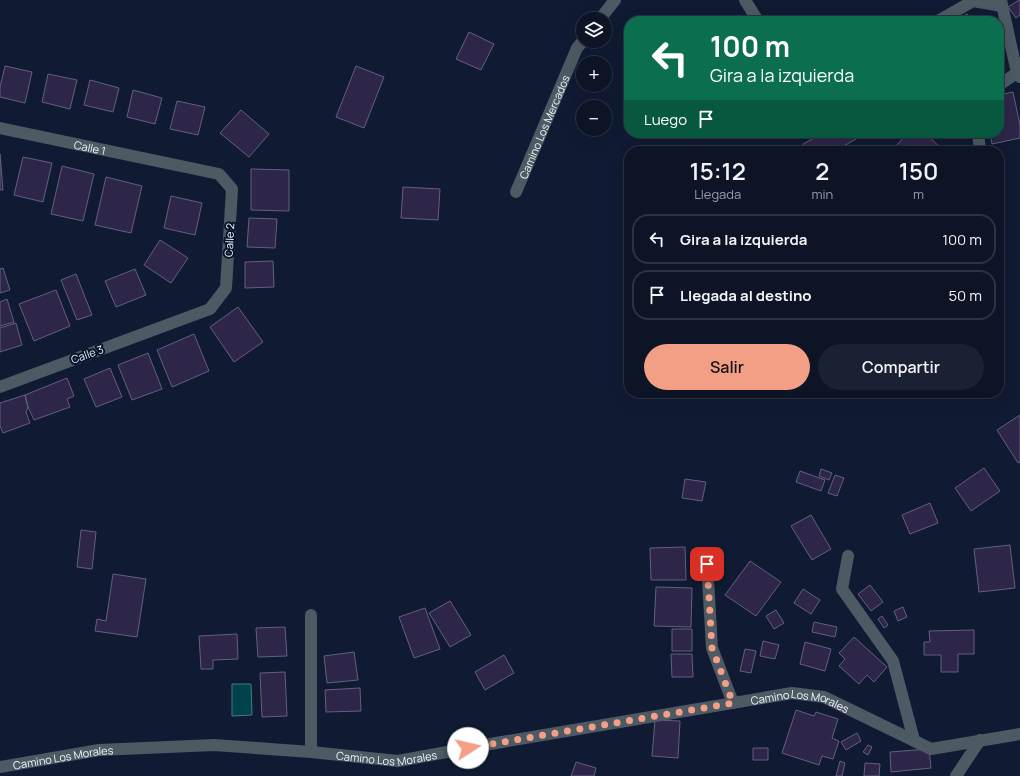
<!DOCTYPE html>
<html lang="es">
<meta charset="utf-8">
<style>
:root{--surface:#0c1426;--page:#1a2132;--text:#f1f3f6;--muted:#9a9ea7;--line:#2c3343;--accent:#f39f85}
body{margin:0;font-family:Manrope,sans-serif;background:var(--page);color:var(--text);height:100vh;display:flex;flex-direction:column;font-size:15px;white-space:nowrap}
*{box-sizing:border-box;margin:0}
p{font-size:13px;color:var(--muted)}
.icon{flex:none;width:22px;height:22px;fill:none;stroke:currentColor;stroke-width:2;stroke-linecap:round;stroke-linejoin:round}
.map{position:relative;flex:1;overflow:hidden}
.drawer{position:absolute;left:624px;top:146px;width:380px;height:252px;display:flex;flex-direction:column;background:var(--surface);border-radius:16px;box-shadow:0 4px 16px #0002,0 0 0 1px var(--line)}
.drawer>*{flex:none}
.banner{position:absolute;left:624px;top:16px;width:380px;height:122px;border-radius:16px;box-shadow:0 4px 16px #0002,0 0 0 1px var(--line);background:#0b6e4f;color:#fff;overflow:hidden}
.buttons{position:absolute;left:576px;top:12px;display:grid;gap:8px}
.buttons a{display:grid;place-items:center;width:36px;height:36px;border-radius:50%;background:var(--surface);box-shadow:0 4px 16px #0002,0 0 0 1px var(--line);font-size:20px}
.pin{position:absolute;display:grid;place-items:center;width:34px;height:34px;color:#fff;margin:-17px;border-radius:8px;box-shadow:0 2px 6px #0006}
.me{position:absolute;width:44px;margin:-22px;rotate:80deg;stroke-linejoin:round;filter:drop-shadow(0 0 3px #0008)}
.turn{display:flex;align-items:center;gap:14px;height:84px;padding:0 20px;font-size:18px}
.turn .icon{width:52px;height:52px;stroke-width:2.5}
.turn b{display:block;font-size:28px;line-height:34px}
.then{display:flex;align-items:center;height:38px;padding:0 20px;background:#0003;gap:8px;font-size:15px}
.eta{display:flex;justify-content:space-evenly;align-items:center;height:68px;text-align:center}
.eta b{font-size:24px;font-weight:600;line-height:28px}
.primary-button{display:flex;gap:8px;margin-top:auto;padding:8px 20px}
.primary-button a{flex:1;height:46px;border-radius:24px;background:var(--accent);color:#111;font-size:16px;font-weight:600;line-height:46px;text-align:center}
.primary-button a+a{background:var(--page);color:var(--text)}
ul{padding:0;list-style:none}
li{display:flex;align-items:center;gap:12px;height:50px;margin:0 8px 6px;padding:0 12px;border:2px solid var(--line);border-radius:16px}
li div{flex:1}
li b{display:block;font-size:15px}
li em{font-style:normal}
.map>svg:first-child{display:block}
.water{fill:#00434d;stroke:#477882}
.building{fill:#2d2649;stroke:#635f7e}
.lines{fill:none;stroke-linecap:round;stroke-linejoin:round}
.minor{stroke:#4d5a63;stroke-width:12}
.route{stroke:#f39f85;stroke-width:7;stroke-dasharray:0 12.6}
.labels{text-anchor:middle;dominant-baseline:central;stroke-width:4;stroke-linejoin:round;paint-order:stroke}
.street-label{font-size:11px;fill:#eef3fd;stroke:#081229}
</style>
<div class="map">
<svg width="1020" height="776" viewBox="0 0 1020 776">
<rect width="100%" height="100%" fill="#101b33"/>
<path class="water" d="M232 684H251L252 715 232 716Z"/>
<path class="building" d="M1019 0H1020V15L1016 18 1008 7Z
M967 14 971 21H954Z
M469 32 494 44 481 70 456 59Z
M5 66 32 72 25 103 0 97V87Z
M356 66 384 77 364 128 336 117Z
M48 74 77 80 70 109 42 102Z
M90 80 119 88 113 112 84 105Z
M133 90 162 98 155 124 127 117Z
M1013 92 1020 125V138L992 144 990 133H999V95Z
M177 101 205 107 198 135 170 129Z
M241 110 269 134 249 157 220 133Z
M824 133H862L863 135 835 151H807L803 144Z
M908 133H925L944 151H891Z
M0 154 3 190H0Z
M23 157 52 163 43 202 14 195Z
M62 166 94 174 83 221 51 214Z
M251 169 289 170V211L251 210Z
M106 177 142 186 131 233 95 225Z
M403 187 440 189 438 220 401 218Z
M171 196 202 203 195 235 164 228Z
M249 218 277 219 275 248 247 247Z
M160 240 188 258 171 283 144 265Z
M273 261 274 287 245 288V262Z
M3 268 10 290 0 293V269Z
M135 269 146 295 116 307 105 281Z
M76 274 92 315 77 320 61 280Z
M56 290 70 326 34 341 19 304Z
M7 299 14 322 0 326V302Z
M238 307 263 342 234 362 210 327Z
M16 323 22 345 0 352V328Z
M194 334 209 371 172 387 157 350Z
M148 353 162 389 132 400 118 365Z
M110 368 122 397 96 407 84 379Z
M67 378 74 396 67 399 70 407 34 420 28 407 25 395Z
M25 395 28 407 26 412 30 423 3 433 0 426V403Z
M1020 415V462L1018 463 997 430Z
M984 468 1000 491 971 511 955 488Z
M821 469 832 473 829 480 819 476Z
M800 471 825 480 821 491 796 482Z
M835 475 844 478 837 496 828 493Z
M685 479 706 482 702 501 682 498Z
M930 503 938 523 910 534 902 515Z
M811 515 831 549 812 560 791 526Z
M81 530 96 532 92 569 77 567Z
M1010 545 1015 588 979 592 974 549Z
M685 547 686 580H651L650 548Z
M750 561 781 582 756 616 725 595Z
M113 574 146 579 137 637 95 631 97 619 106 621Z
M870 585 883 602 871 611 858 594Z
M656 587 692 588 691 627 654 626Z
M803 589 820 600 811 614 794 603Z
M450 601 471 635 450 647 429 613Z
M903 607 907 617 898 621 894 611Z
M425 608 440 649 414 658 399 617Z
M776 610 784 623 774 629 766 616Z
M882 616 888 625 884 628 878 619Z
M814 622 837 627 835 637 812 632Z
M285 627 287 656 258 657 256 628Z
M672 629H692V651H672Z
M974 630V654H958V672H941V655H924V642H930L929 631Z
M237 634 238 659 213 660V669H201L199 636Z
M854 637 887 667 874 682 867 675 859 684 839 666 845 659 839 653Z
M763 641 779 645 775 659 760 656Z
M805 642 831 649 825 671 800 664Z
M745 649 756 651 751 673 740 671Z
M354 652 358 680 327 683 324 656Z
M671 654H692L693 677H672Z
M504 655 514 673 485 690 475 672Z
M285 672 287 716 262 717 260 673Z
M360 688 361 711 326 712 325 690Z
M796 710 814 716 816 712 838 719 832 738 839 741 833 759 822 756 819 765 782 753Z
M655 720 680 721 678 758 652 756Z
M857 733 861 741 846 750 841 742Z
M868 745 872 747 868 755 863 752Z
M753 748H768V760H753Z
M929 749 931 768 891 772 890 752Z
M840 761 845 763 842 776H836Z
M576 762 596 768 594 776H571Z
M865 763 880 764 879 776H864Z"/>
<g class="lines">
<g class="minor">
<path d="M745 0 758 21"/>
<path d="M1001 0 1017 73 1020 77"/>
<path d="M600 19 615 0"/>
<path d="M938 21 973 1 1002 6"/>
<path d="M999 85 1017 73"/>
<path id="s1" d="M0 128 219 174 232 189 226 288 210 309 0 387"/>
<path d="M978 133 980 150 979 151"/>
<path id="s2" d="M516 192 577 48 583 41"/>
<path d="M848 556 842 589 893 661 914 740"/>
<path d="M707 563 712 648 733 703"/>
<path d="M311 752V615"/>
<path id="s3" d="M0 767 99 750 214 745 311 752 398 761 496 743 792 693 824 697 931 749 1020 734"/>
<path d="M956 776 980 740"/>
</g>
</g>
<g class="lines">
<path class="route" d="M468 748 733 703 712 648 707 564"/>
</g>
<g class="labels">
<g class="street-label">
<text stroke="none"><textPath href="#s2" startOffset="71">Camino Los Mercados</textPath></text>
<text stroke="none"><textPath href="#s1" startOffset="92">Calle 1</textPath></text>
<text transform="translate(229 240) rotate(-87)">Calle 2</text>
<text transform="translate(87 354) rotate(-20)">Calle 3</text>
<text stroke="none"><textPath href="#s3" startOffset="809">Camino Los Morales</textPath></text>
<text stroke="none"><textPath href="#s3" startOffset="389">Camino Los Morales</textPath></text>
<text stroke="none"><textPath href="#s3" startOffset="64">Camino Los Morales</textPath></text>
</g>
</g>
</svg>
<div class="buttons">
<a><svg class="icon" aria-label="layers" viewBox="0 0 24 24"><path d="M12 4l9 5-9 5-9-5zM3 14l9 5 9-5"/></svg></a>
<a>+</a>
<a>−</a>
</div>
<div class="pin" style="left:707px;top:564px;background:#d93025"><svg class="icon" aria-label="arrive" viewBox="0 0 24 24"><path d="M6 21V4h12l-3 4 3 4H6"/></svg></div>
<svg class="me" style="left:468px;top:748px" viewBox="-20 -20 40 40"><circle r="19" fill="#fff"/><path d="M0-13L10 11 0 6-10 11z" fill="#f39f85"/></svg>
<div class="banner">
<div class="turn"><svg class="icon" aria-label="left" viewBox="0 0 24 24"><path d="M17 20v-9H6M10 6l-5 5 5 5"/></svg><div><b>100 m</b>Gira a la izquierda</div></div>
<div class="then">Luego<svg class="icon" aria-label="arrive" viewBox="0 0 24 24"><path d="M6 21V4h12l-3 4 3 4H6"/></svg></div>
</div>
<section class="drawer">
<div class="eta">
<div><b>15:12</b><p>Llegada</p></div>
<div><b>2</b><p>min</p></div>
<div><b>150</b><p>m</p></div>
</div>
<ul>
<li><svg class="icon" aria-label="left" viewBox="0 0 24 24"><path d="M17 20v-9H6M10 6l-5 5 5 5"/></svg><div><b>Gira a la izquierda</b></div><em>100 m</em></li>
<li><svg class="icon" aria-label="arrive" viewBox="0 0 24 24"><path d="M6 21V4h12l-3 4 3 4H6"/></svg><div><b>Llegada al destino</b></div><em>50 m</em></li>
</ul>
<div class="primary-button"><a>Salir</a><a>Compartir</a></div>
</section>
</div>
